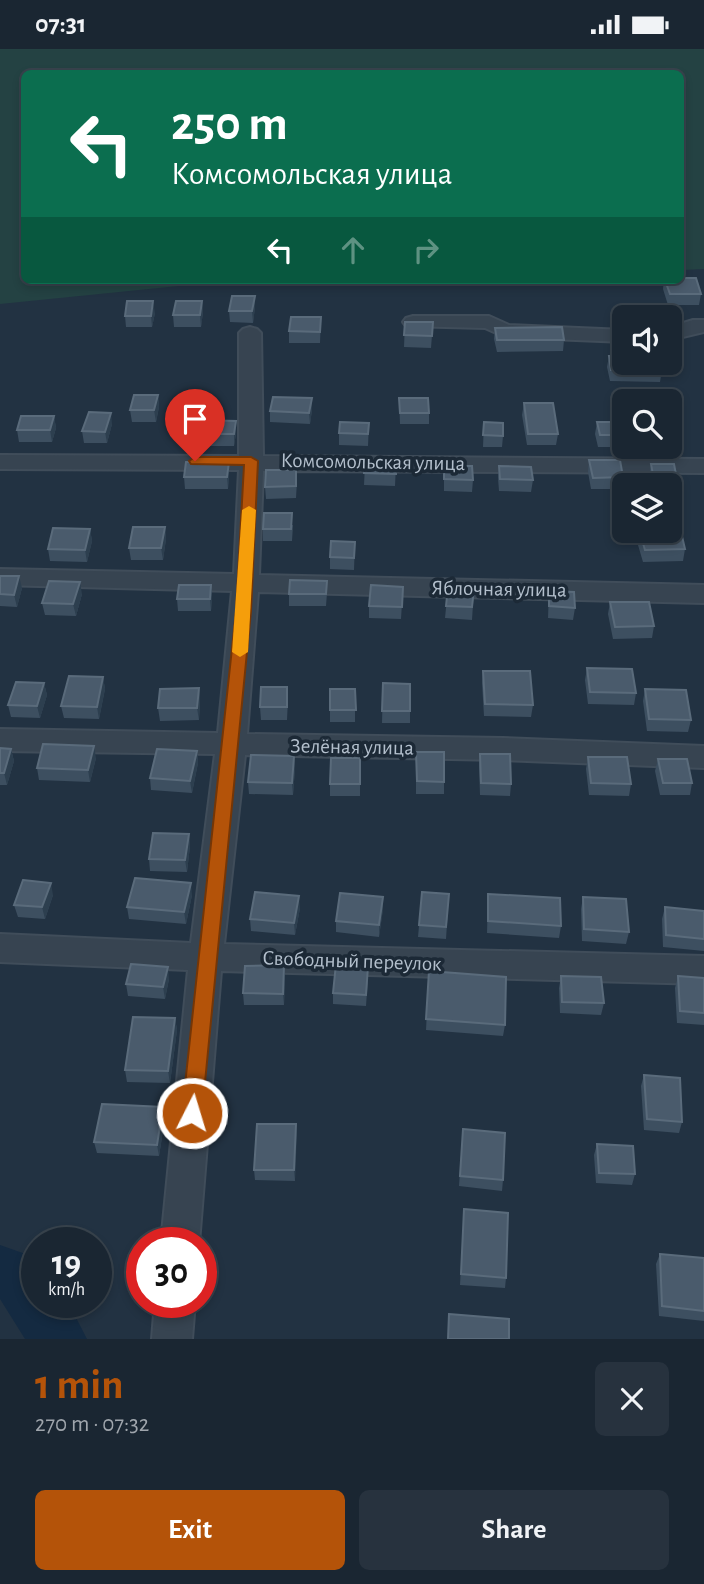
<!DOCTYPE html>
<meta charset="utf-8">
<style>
:root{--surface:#1a2632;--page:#27323e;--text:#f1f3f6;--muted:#9fa5ac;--line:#38434d;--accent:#b45309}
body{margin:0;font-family:"Alegreya Sans",sans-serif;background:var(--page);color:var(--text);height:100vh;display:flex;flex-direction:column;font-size:26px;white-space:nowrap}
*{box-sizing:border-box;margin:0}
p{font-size:23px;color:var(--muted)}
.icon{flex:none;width:38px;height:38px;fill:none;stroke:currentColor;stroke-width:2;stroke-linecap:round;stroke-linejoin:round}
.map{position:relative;height:1290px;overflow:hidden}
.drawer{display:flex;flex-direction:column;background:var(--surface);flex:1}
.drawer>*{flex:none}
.banner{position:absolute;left:21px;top:21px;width:663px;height:214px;border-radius:10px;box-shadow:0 4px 10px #0003,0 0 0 2px var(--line);background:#0b6e4f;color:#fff;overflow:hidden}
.fabs{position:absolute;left:612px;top:256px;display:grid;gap:14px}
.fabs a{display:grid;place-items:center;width:70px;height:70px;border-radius:10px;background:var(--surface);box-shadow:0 4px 10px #0003,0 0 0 2px var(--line);font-size:35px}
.speed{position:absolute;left:21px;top:1178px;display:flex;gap:14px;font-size:35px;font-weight:700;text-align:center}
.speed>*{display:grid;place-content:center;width:91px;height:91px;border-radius:50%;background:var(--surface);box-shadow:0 4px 10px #0003,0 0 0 2px var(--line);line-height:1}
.speed small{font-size:18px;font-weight:400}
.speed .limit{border:10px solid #d22;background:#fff;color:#111}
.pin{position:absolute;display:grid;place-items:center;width:60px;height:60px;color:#fff;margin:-72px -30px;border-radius:50% 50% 50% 0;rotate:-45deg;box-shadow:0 0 7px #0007}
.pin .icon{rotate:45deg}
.me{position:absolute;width:77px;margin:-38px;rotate:5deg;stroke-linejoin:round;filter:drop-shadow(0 0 5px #0008)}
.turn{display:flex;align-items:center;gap:24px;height:147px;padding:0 35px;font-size:32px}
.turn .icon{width:91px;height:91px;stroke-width:2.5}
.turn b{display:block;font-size:49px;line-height:60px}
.lanes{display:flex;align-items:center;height:66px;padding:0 35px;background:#0003;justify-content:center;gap:35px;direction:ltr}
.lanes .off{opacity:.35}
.round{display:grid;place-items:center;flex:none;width:74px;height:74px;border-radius:10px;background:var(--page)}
.overview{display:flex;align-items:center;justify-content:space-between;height:119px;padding:0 35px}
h1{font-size:42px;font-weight:700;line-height:52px;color:var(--accent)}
.button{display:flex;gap:14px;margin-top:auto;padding:14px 35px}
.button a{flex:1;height:80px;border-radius:10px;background:var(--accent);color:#fff;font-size:28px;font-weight:700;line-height:80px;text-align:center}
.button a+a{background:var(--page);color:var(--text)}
.status{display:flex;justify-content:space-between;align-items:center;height:49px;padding:0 35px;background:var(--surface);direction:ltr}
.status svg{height:19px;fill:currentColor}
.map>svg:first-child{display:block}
.green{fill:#244243}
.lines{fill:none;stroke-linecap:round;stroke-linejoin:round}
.river{fill:#142a41;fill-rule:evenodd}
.minor-casing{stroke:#404d5a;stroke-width:4}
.minor{fill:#374451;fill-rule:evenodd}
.wall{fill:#3d4f60}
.shaded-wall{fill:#2d3f4f}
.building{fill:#4a5b6c;stroke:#5a6b7b;stroke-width:2}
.route{fill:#b45309;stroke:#753606;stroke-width:2}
.slow{fill:#f59e0b}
.labels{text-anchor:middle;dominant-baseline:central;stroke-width:7;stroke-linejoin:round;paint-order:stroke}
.street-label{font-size:21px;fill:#b3bfcc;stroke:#1c2936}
</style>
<div class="status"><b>07:31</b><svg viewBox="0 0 49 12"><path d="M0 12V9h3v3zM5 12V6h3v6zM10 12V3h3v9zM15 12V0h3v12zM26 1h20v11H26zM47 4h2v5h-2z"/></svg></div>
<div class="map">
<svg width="704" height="1290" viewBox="0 0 704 1290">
<rect width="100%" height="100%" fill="#223242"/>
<path class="green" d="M0 0H704V220L681 221V24H24V231H238L0 255Z"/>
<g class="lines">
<path class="river" d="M0 1196 37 1209V1253H68L87 1290H25L0 1250Z"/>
<g class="minor-casing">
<path id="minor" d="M413 267H489L509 276 625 281V293L505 288 485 279 406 277 403 273 406 269Z
M693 271H704V283L670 291V278Z
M250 278 257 280 261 284 263 407 704 410V424L263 422 259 526 704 536V554L258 543 247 685 503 689 704 697V719L503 711 245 706 224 895 704 907V935L221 922 199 1194H161L188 921 0 913V885L191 894 215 705 0 702V680L218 684 232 542 0 536V520L234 525 239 421 0 420V406L239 407V284L243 280Z
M155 1253H195L192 1290H152Z"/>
</g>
<use href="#minor" class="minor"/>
</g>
<path class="wall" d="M664 231H681L701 245 699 256H668L663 240Z
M202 252 203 263 201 278H174L173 266Z
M255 258 253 274 230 273 229 262Z
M155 264 152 278H126L125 267Z
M321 268 320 294H289V282Z
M405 273H433L431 299 404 298Z
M495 279 564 291 563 302 497 303 494 290Z
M609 307 662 321 660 333 610 332 607 318Z
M158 346 159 358 156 373H132L130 361Z
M399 349 429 364V375H400Z
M524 354 558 385 556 396H527L522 366Z
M312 361 310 375 270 373V362Z
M54 367 56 379 52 393H19L17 381Z
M670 370 682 387 679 399 647 398 670 397Z
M236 372V384L234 397H198L197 385Z
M484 373 503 387 502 398H483Z
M597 373 624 386 622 398H598L595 385Z
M369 374 368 397 339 396V384Z
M112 375 107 394H84L82 382Z
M589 411 623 428 622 440H591L588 423Z
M229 413V425L228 440H185L184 428Z
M365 415 396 416 395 437 364 436Z
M651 415 677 431 675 443H670V436H650L649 427Z
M444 417 473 431 472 443 444 442Z
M499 417 533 431 531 443 499 442 498 429Z
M297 432 296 449 266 450 265 438Z
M293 476 292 492H263V480Z
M165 478 166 490 163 511H131L129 499Z
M90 480 92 492 87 513 50 512 48 500Z
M640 484 685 500 683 512 643 513 638 496Z
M355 493 354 521 330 520V508Z
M0 527 22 539 17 558 0 557Z
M211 536 212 548 211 562H178L177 550Z
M403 538 401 570 369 569V557Z
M448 538 474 540 472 571 445 569Z
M549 542 575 559 573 571 548 569Z
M327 544 326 557H289V545Z
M82 545 76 567 45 566 42 554Z
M610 553 654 577 652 589 613 590 608 565Z
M587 619 636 644 634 656 588 655 585 631Z
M483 622 533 656 531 668 484 667 482 634Z
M103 628 105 640 99 670 64 669 61 657Z
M44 634 47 646 40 669 11 668 8 656Z
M383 634 410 662V674H382Z
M199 639 200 651 199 671 160 672 158 659Z
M330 640H355V673H330Z
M645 640 691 671 688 683 647 682 643 652Z
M288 650 287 671H261L260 658Z
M0 699 11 700 14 712 7 736H0Z
M197 702 198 714 192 744 151 741 150 729Z
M416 703 444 733V745H416Z
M480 705 511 735 510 747 480 746 479 717Z
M294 707 295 719 293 746 249 745 248 733Z
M588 708 631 735 629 747 589 746 586 720Z
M96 709 90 733 39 731 37 719Z
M360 709V747H330V735Z
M658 710 692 734 690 746H660L655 722Z
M189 785 190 797 187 823 150 822 149 810Z
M422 843 449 845 446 890 418 888Z
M488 845 561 877 559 889 487 884Z
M53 846 45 870 18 868 14 856Z
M192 846 186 875 129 870 127 858Z
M383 848V860L379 888 336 883V872Z
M583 848 629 883 626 895 582 892 581 860Z
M665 858 704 862V902L663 898 662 870Z
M300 859 295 886 251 882 250 870Z
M429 922 505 976 503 987 426 981Z
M561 927 604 954 601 966 560 964 559 939Z
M678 927 704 929V976L677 974 675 939Z
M285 928 284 956H244L243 944Z
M368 929 366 957 333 955V944Z
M169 930 165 950 128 947 126 935Z
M175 969 177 981 170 1034 127 1033 125 1021Z
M644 1026 682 1073 679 1084 644 1081 641 1037Z
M165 1069 159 1107 97 1104 94 1093Z
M296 1075 295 1132 255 1131 254 1121Z
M462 1091 503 1131 502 1142 459 1137Z
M597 1095 635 1125 632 1136 596 1134 594 1106Z
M464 1160 506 1229 505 1239 460 1236Z
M660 1205 704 1209V1272L659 1267 656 1215Z"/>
<path class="shaded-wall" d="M255 247V258L253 274 252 262Z
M153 252 155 264 152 278 151 267Z
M202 252 203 263 201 278 200 266Z
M158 346 159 358 156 373 154 361Z
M312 349V361L310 375 309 364Z
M111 364 112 375 107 394 105 383Z
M54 367 56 379 52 393 50 381Z
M236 372V384L234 397V385Z
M229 413V425L228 440 227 428Z
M165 478 166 490 163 511 161 499Z
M90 480 92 492 87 513 85 501Z
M19 527 22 539 17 558 14 546Z
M80 533 82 545 76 567 73 555Z
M211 536 212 548 211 562 210 550Z
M103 628 105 640 99 670 97 658Z
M44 634 47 646 40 669 37 657Z
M199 639 200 651 199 671 197 659Z
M94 697 96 709 90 733 88 721Z
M11 700 14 712 7 736 4 724Z
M197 702 198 714 192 744 190 732Z
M294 707 295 719 293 746 292 734Z
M189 785 190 797 187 823 185 811Z
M51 834 53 846 45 870 42 858Z
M191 834 192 846 186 875 184 863Z
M299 847 300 859 295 886 294 874Z
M383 848V860L379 888V876Z
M284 916 285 928 284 956 283 945Z
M168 918 169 930 165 950 163 938Z
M175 969 177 981 170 1034 168 1022Z
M163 1058 165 1069 159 1107 157 1096Z
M296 1075 297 1086 295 1132 294 1121Z"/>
<path class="building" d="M681 229H696L701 245H670L665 231H681Z
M232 247H255L252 262H229Z
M127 252H153L151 267H125Z
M176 252H202L200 266H173Z
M291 268H321L320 283 289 282Z
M405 273H433L432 287 404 286Z
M562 278 564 291H497L495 279Z
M609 307H625V313H660L662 321H611Z
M134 346H158L154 361H130Z
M273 348 312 349 309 364 270 362Z
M399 349H428L429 364H400Z
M524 354H553L558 385H528Z
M89 363 111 364 105 383 82 382Z
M21 367H54L50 381H17Z
M670 370 679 371 682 387 670 386Z
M199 371 236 372 234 385H197Z
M340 373 369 374 368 385 339 384Z
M484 373 503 374V387L483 386Z
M597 373H620L624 386H600Z
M589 411H620L623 428 593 429Z
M186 413H229L227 428H184Z
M365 415 396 416V425L364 424Z
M651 415H674L677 431H654Z
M444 417H472L473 431 444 430Z
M499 417 531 418 533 431 500 430Z
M266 421H296V437L265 438Z
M264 464H292L291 480H263Z
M133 478H165L161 499H129Z
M53 479 90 480 85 501 48 500Z
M681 483 685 500 645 501 640 484Z
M331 492 355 493 354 509 330 508Z
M0 527H19L14 546 0 545Z
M290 531 327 532 326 545H289Z
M49 532 80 533 73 555 42 554Z
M179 536H211L210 550H177Z
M371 536 403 538 402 558 369 557Z
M448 538 474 540 472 558 446 557Z
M549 542 574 543 575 559 549 557Z
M610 553H649L654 577 615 578Z
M587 619 632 620 636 644 590 643Z
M483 622H530L533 656 485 655Z
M69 627 103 628 97 658 61 657Z
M16 633 44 634 37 657 8 656Z
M383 634 410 635V662H382Z
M261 638H287V658H260Z
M199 639 197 659H158L160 640Z
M330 640H355L356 661H330Z
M645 640 686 641 691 671 649 670Z
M43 695 94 697 88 721 37 719Z
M0 699 11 700 4 724H0Z
M157 700 197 702 190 732 150 729Z
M416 703H444V733L417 732Z
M480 705H510L511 735 481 734Z
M251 706 294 707 292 734 248 733Z
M588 708H627L631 735 591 734Z
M331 709H360V735H330Z
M658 710H687L692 734H663Z
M153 784 189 785 185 811 149 810Z
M135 829 191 834 184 863 127 858Z
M23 831 51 834 42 858 14 856Z
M255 843 299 847 294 874 250 870Z
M422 843 449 845 446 878 419 876Z
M340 844 383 848 379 876 336 872Z
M488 845 560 849 561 877 488 872Z
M583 848 626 850 629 883 584 880Z
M665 858 704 862V890L666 886Z
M131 915 168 918 163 938 126 935Z
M336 915 368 917 366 946 333 944Z
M284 916 283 945 243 944 245 917Z
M429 922 506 928 505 976 426 970Z
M561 927 601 928 604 954 562 953Z
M678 927 704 929V964L680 962Z
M133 968 175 969 168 1022 125 1021Z
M644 1026 680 1029 682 1073 647 1070Z
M102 1055 163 1058 157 1096 94 1093Z
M257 1075H296L294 1121H254Z
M463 1080 505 1084 503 1131 460 1127Z
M597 1095 633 1097 635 1125 599 1124Z
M464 1160 508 1164 506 1229 461 1225Z
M660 1205 704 1209V1262L662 1257Z
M449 1265 509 1270V1290H448Z"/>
<path class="route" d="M195 408H251L258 412 251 562 202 1064 199 1070 192 1073 185 1070 182 1064 236 562 244 416 191 415 189 412Z"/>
<path class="slow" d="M249 457 256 461 248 603 240 608 232 603 242 461Z"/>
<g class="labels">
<g class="street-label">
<text transform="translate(373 413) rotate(1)">Комсомольская улица</text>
<text transform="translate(499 540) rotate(1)">Яблочная улица</text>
<text transform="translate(352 698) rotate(1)">Зелёная улица</text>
<text transform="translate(352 912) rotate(2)">Свободный переулок</text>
</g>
</g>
</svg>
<div class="fabs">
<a><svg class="icon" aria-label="sound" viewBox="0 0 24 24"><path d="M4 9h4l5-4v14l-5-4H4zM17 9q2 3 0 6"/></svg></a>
<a><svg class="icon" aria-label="search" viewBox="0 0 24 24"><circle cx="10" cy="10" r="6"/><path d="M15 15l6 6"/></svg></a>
<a><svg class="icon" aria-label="layers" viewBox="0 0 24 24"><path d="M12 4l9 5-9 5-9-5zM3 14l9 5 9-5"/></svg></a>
</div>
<div class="speed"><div>19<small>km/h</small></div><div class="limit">30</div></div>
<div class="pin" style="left:195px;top:412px;background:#d93025"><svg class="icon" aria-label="arrive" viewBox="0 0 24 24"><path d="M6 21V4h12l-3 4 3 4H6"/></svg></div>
<svg class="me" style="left:192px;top:1064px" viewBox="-20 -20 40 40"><circle r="17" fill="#b45309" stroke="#fff" stroke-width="3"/><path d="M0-11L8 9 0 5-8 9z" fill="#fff"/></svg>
<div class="banner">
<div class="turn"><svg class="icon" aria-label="left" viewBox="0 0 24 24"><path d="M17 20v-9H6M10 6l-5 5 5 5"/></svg><div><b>250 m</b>Комсомольская улица</div></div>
<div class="lanes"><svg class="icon" aria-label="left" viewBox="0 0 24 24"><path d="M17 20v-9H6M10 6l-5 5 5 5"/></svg><svg class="icon off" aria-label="ahead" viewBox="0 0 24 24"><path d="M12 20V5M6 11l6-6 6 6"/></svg><svg class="icon off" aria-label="right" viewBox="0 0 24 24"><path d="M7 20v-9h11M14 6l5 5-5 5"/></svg></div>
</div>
</div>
<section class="drawer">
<div class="overview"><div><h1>1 min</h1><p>270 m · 07:32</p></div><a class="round"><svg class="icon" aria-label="close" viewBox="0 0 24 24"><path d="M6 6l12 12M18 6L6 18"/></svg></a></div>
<div class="button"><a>Exit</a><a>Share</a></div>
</section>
